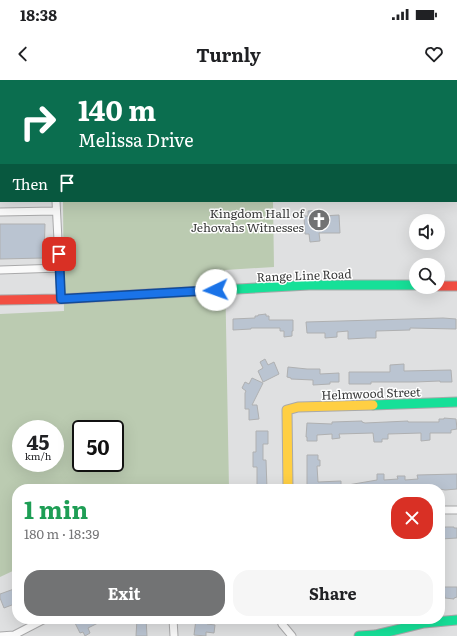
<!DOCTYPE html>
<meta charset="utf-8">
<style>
:root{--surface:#fff;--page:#f6f6f6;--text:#202124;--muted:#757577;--accent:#727374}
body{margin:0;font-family:Literata,serif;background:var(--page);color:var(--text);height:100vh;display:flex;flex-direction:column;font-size:15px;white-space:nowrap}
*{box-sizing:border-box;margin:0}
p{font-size:13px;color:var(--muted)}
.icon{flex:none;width:22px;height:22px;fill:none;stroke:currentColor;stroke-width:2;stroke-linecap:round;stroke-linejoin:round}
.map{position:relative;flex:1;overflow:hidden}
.sheet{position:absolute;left:12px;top:404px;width:433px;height:140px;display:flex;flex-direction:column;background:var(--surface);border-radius:16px;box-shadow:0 4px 16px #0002}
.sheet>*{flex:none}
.banner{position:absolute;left:0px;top:0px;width:457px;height:122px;box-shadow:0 4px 16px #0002;background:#0b6e4f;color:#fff;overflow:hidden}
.buttons{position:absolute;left:409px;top:134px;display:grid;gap:8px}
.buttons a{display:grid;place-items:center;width:36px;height:36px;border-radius:50%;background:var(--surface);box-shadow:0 4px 16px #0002;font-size:20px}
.speed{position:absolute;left:12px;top:340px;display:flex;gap:8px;font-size:20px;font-weight:700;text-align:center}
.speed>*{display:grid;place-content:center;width:52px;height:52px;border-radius:50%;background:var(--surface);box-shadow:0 4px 16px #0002;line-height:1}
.speed small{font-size:10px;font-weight:400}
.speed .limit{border:2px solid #111;border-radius:6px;background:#fff;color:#111}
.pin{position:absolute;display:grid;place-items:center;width:34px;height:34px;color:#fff;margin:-17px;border-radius:8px;box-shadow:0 2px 6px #0006}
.me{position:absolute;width:44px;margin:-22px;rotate:267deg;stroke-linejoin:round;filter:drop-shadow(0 0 3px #0008)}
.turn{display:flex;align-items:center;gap:14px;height:84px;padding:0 12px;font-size:18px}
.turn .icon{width:52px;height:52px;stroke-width:2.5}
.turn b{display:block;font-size:28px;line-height:34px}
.then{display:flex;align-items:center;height:38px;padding:0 12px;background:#0003;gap:8px;font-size:15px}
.round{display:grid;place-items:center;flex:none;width:42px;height:42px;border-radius:16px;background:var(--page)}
.headline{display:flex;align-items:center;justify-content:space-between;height:68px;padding:0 12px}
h1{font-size:24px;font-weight:700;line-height:30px;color:#1e9e55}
.action{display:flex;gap:8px;margin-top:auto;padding:8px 12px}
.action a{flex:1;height:46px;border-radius:16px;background:var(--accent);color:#fff;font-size:16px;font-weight:700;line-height:46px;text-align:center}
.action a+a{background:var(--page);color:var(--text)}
.status{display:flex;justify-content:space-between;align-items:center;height:28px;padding:0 20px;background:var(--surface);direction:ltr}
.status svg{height:11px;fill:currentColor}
header{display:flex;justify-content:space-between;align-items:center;height:52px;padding:0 12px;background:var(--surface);font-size:18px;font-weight:700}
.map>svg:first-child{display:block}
.green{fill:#bbcbb1;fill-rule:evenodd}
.building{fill:#bac4d1;stroke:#afb0b1}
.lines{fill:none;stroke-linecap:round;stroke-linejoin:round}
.street-casing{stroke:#a9a9aa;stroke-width:9}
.fast-casing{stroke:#a9a9aa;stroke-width:11}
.slow-casing{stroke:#a9a9aa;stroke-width:11}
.jam-casing{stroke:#a9a9aa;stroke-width:11}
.street{stroke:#fafafa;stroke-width:7}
.fast{stroke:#16e098;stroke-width:9}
.slow{stroke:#ffcf43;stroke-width:9}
.jam{stroke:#f24e42;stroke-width:9}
.route-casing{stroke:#114b97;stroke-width:10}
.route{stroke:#1a73e8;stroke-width:7}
.labels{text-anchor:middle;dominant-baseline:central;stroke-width:3;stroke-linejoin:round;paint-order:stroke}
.poi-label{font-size:12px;fill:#383939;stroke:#fff;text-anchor:end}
.street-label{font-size:12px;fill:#383939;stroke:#fff}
</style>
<div class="status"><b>18:38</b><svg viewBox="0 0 49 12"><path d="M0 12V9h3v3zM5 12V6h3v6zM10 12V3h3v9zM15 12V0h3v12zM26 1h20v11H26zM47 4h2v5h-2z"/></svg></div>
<header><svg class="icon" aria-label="back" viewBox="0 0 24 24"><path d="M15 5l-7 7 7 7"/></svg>Turnly<svg class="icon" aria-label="heart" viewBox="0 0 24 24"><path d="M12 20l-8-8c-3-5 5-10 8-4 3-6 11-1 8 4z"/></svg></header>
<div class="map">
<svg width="457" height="556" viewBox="0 0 457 556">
<rect width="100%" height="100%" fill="#dfe0e1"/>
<path class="green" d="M62 0H270V1H62Z
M63 121H273L274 187 225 190 229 409H17V489L0 497V234L64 231ZM21 349H55V383H21ZM81 349H115V383H81Z"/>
<path class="building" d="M322 130V136L339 135 340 153H319L320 161 310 162 309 154H305L304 136H308V131Z
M0 144H45L44 178 0 179Z
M266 234V236H269V240H293V251H292V256L284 257V251H280V248H251V249L233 250V239L255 238V236H258V235Z
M443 238 456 239V249L410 248V250L376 251V258H366L348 259V251L337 252V257L325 258V253H307L306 242Z
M265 279 268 285 274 282 279 294 263 302 258 291 263 288 260 282Z
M404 284V291L451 290 452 302H440V301L415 302H371V304H349V292H390V285Z
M288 287 307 289H320V294L339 293V302H330V304L313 305V300L291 299V298L287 297Z
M252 298 263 303 252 325H257L259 339 249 340V329H245V313L246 311 242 308 245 302 249 304Z
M444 338 456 339 457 349 451 350V353H430V360L421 361V353L388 354V359H382V362H374L373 353 339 354 340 358 332 359V354L317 355V361H307V357H306L307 343 332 344V342L362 341V342L365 343 408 341V342H439V339H444Z
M256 351H268V364H263V380H266L267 409H257V387H253V372H256Z
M307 375H318V380H320V386H317L318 402 341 401V409H307Z
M377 394H384V400L398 399 397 396H405V400L418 399 417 395 457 394V409L445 410 440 409H342V406L377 400Z
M445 447H454V448H457V458L441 459V448H445Z
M444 507H457V517L454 518V519L445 518Z
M14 509 17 516V523L4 528 0 518V514Z
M77 539H106L88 548 90 553 85 556 83 552 80 553 75 543 78 542Z
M137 539H146L147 556H136Z
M196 539H207V544L215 545 214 553 206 552V556L194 555Z"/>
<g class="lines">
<g class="street-casing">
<path id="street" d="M53 0V1
M56 121 61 219
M0 132 56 131
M0 190 60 188
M440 430H457
M173 539 174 556
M280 539 282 544 292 556
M0 556 14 555 45 539"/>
</g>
<g class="fast-casing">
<path id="fast" d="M148 214 309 205H416
M373 325 457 322
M359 556 375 555 424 543 457 540"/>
</g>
<g class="slow-casing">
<path id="slow" d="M288 409 287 330 298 327 373 325"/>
</g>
<g class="jam-casing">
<path id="jam" d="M438 206H457
M0 220 61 219 148 214"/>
</g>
<use href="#street" class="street"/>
<use href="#fast" class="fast"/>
<use href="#slow" class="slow"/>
<use href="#jam" class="jam"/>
</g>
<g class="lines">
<g class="route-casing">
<path id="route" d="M59 174 61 219 216 210"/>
</g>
<use href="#route" class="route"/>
</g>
<defs>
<g id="church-disc" transform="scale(1.15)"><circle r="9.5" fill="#727374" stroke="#fff"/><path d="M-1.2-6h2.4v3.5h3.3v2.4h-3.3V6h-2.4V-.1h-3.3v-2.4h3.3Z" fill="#fff"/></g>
</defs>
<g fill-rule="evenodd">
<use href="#church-disc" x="319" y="140"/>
</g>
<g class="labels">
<g class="poi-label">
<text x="304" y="133">Kingdom Hall of<tspan x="304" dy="14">Jehovahs Witnesses</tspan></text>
</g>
<g class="street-label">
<text transform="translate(304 195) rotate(-2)">Range Line Road</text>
<text transform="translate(371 313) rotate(-2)">Helmwood Street</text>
</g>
</g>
</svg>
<div class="buttons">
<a><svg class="icon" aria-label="sound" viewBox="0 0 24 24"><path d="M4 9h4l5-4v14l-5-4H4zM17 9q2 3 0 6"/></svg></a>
<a><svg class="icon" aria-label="search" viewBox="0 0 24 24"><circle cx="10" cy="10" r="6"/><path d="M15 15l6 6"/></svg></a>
</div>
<div class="speed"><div>45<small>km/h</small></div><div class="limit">50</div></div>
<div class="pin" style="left:59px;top:174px;background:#d93025"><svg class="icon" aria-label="arrive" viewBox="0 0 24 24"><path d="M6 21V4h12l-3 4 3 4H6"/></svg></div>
<svg class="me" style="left:216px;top:210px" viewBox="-20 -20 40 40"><circle r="19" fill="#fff"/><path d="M0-13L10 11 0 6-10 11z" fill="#1a73e8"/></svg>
<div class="banner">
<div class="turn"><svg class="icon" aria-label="right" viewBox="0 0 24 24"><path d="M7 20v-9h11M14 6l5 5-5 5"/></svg><div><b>140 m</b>Melissa Drive</div></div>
<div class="then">Then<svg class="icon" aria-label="arrive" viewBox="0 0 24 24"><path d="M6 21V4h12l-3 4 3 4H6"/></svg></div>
</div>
<section class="sheet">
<div class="headline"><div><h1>1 min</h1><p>180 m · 18:39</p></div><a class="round" style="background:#d93025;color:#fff"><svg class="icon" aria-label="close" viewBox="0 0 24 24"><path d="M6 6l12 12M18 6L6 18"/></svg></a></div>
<div class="action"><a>Exit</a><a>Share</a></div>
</section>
</div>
